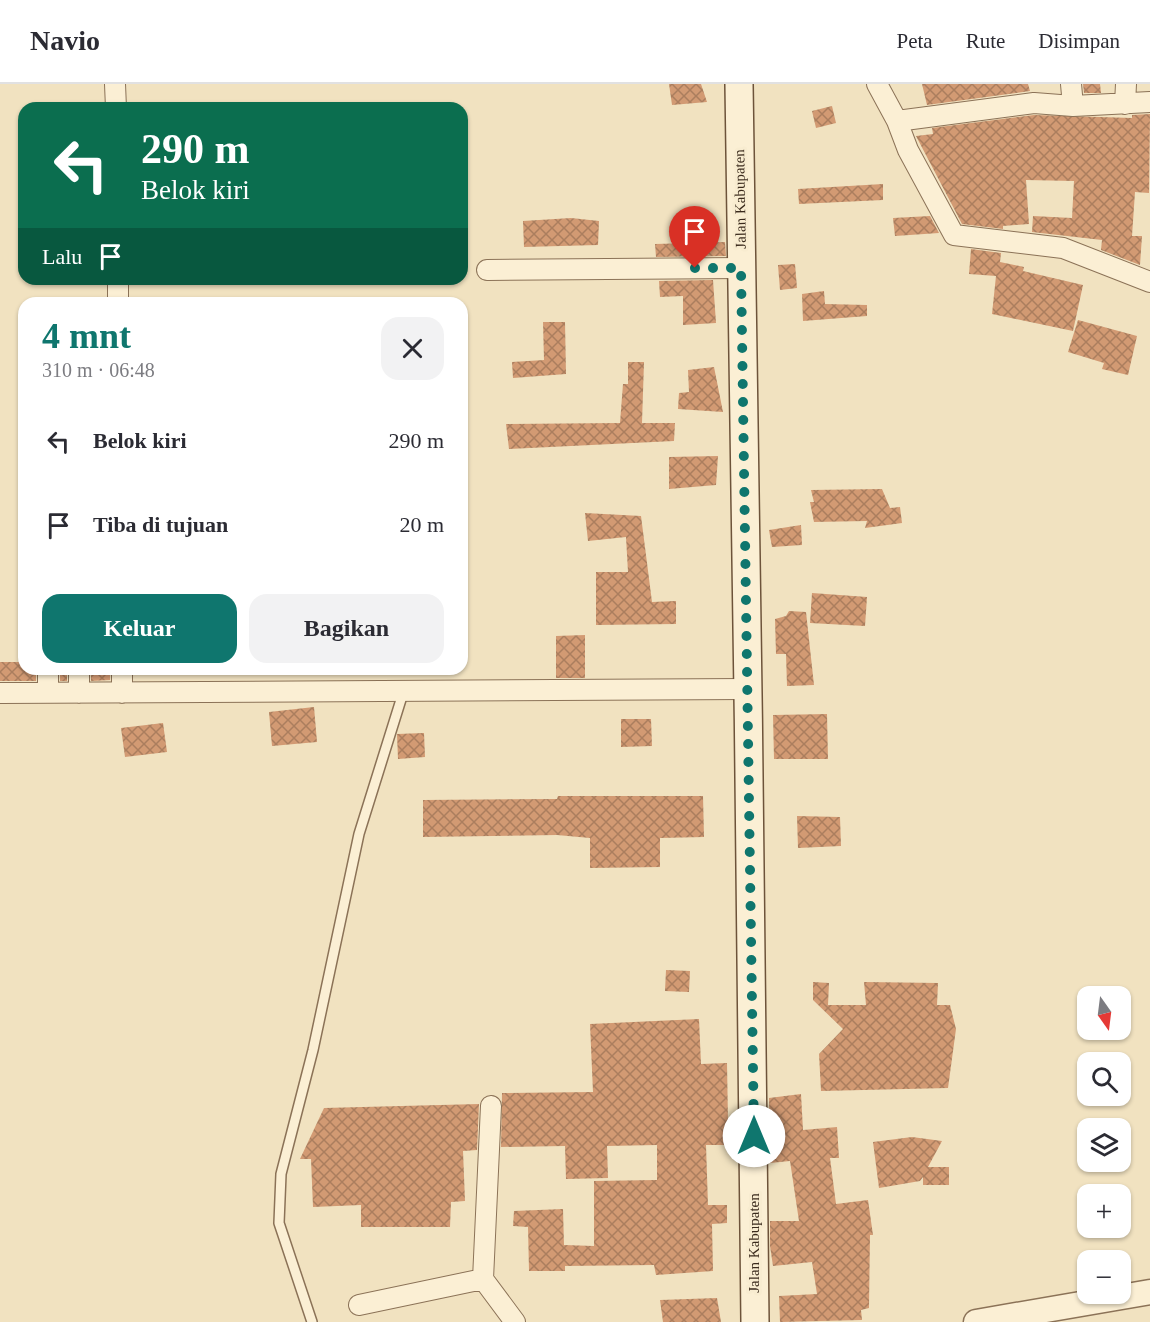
<!DOCTYPE html>
<html lang="id">
<meta charset="utf-8">
<style>
:root{--surface:#fff;--page:#f2f2f3;--text:#2b2b33;--muted:#7c7c81;--line:#e1e1e2;--accent:#0f766e}
body{margin:0;font-family:Georgia,serif;background:var(--page);color:var(--text);height:100vh;display:flex;flex-direction:column;font-size:22px;white-space:nowrap}
*{box-sizing:border-box;margin:0}
p{font-size:20px;color:var(--muted)}
.icon{flex:none;width:33px;height:33px;fill:none;stroke:currentColor;stroke-width:2;stroke-linecap:round;stroke-linejoin:round}
.map{position:relative;flex:1;overflow:hidden}
.details{position:absolute;left:18px;top:213px;width:450px;height:378px;display:flex;flex-direction:column;background:var(--surface);border-radius:18px;box-shadow:0 2px 4px #0004}
.details>*{flex:none}
.top-card{position:absolute;left:18px;top:18px;width:450px;height:183px;border-radius:18px;box-shadow:0 2px 4px #0004;background:#0b6e4f;color:#fff;overflow:hidden}
.needle{width:39px;rotate:166deg}
.tools{position:absolute;left:1077px;top:902px;display:grid;gap:12px}
.tools a{display:grid;place-items:center;width:54px;height:54px;border-radius:12px;background:var(--surface);box-shadow:0 2px 4px #0004;font-size:30px}
.pin{position:absolute;display:grid;place-items:center;width:51px;height:51px;color:#fff;margin:-62px -26px;border-radius:50% 50% 50% 0;rotate:-45deg;box-shadow:0 0 6px #0007}
.pin .icon{rotate:45deg}
.me{position:absolute;width:66px;margin:-33px;rotate:0deg;stroke-linejoin:round;filter:drop-shadow(0 0 4px #0008)}
.turn{display:flex;align-items:center;gap:21px;height:126px;padding:0 24px;font-size:27px}
.turn .icon{width:78px;height:78px;stroke-width:2.5}
.turn b{display:block;font-size:42px;line-height:51px}
.then{display:flex;align-items:center;height:57px;padding:0 24px;background:#0003;gap:12px;font-size:22px}
.round{display:grid;place-items:center;flex:none;width:63px;height:63px;border-radius:18px;background:var(--page)}
.summary{display:flex;align-items:center;justify-content:space-between;height:102px;padding:0 24px}
h1{font-size:36px;font-weight:700;line-height:45px;color:var(--accent)}
.primary-button{display:flex;gap:12px;margin-top:auto;padding:12px 24px}
.primary-button a{flex:1;height:69px;border-radius:18px;background:var(--accent);color:#fff;font-size:24px;font-weight:700;line-height:69px;text-align:center}
.primary-button a+a{background:var(--page);color:var(--text)}
ul{padding:0;list-style:none}
li{display:flex;align-items:center;gap:18px;height:84px;padding:0 24px}
li div{flex:1}
li b{display:block;font-size:22px}
li em{font-style:normal}
header{display:flex;align-items:center;gap:36px;box-sizing:border-box;height:84px;padding:0 30px;background:var(--surface);border-bottom:2px solid var(--line)}
header strong{font-size:28px}
nav{display:flex;gap:33px;margin-inline-start:auto;font-size:21px}
.map>svg:first-child{display:block}
.building{fill:url(#building-cross-hatch)}
.lines{fill:none;stroke-linecap:round;stroke-linejoin:round}
.service-casing{stroke:#8b7257;stroke-width:12}
.minor-casing{stroke:#8b7257;stroke-width:22}
.tertiary-casing{stroke:#8b7257;stroke-width:27}
.secondary-casing{stroke:#6d533a;stroke-width:30}
.service{stroke:#fbefd4;stroke-width:9}
.minor{stroke:#fbefd4;stroke-width:20}
.tertiary{stroke:#fbefd4;stroke-width:24}
.secondary{stroke:#fbefd4;stroke-width:27}
.route{stroke:#0f766e;stroke-width:10;stroke-dasharray:0 18}
.labels{text-anchor:middle;dominant-baseline:central;stroke-width:6;stroke-linejoin:round;paint-order:stroke}
.street-label{font-size:15px;fill:#3a2a1c;stroke:#f8ecd0}
</style>
<header>
<strong>Navio</strong>
<nav><a>Peta</a><a>Rute</a><a>Disimpan</a></nav>
</header>
<div class="map">
<svg width="1150" height="1238" viewBox="0 0 1150 1238">
<defs>
<pattern id="building-cross-hatch" width="8" height="8" patternUnits="userSpaceOnUse" patternTransform="scale(1.5)"><rect width="8" height="8" fill="#d29a73"/><path d="M0 0l8 8M0 8l8-8" fill="none" stroke="#ab7e5e"/></pattern>
</defs>
<rect width="100%" height="100%" fill="#f1e2c0"/>
<path class="building" d="M669 0H701L707 18 672 21Z
M922 0H1028L1030 7 927 21Z
M1083 0H1100L1101 9H1084Z
M832 22 836 39 816 44 812 27Z
M1150 30 1149 109 1135 108 1132 152H1142L1140 181 1101 166 1102 156 1032 148 1033 132 1072 134 1074 97 1026 96 1029 140 1003 142V145L962 140 916 52 933 50 932 44 1034 31 1132 34V31Z
M883 100V116L799 120 798 105Z
M930 132 939 149 895 152 893 134Z
M571 134 599 137 598 161 524 163 523 137Z
M725 158 726 172 656 173 655 160Z
M971 165 1001 169 1000 178 1024 183 1023 187 1083 201 1073 247 992 230 996 192 969 190Z
M795 180 797 204 780 206 778 181Z
M713 196 716 239 683 241V212L660 213 659 197Z
M824 207 825 220 867 221V232L803 237 802 210Z
M1078 236 1137 252 1128 291 1102 285 1104 279 1068 268Z
M543 238H565L566 290 513 294 512 278 544 276Z
M628 278H644L642 339H675L674 357 509 365 506 340 620 339 623 300H628Z
M714 283 723 328 678 325 679 309 689 308 688 286Z
M718 372 716 401 669 405V373Z
M882 405 890 424 900 423 902 439 865 444 867 437 814 438 810 418H814L811 406Z
M585 429 641 432 652 518 676 517V540L596 541V488H628L626 453 588 457Z
M801 441 802 461 772 463 769 446Z
M812 509 867 513 865 542 810 539Z
M789 527 806 528 814 601 787 602 786 570H776L775 535 786 532Z
M585 551V594H556V552Z
M0 578H24V585H36V597H0Z
M60 585H67V597H60Z
M91 585H110V596L91 597Z
M314 623 317 658 272 662 269 628Z
M827 630 828 675H774L773 631Z
M621 635H651L652 662 621 663Z
M163 639 167 668 125 673 121 644Z
M424 649 425 673 398 675 397 650Z
M558 712H703L704 753 660 754V783L590 784V754L557 751 423 753V716L557 715Z
M797 732 840 733 841 762 798 764Z
M666 886 690 887 689 908 665 907Z
M813 898 829 899 828 921H866L864 898 938 899 937 921H950L956 945 948 1004 821 1007 819 970 843 945 813 916Z
M699 935 701 980 727 979 728 1037H731V1061H706L708 1121H727V1139L712 1140 713 1187 656 1191 654 1181 565 1182V1187H529L528 1143 513 1142 514 1127 563 1125 564 1161 594 1162V1097L657 1096V1061L607 1062 608 1094 566 1095 565 1062 501 1063 502 1009 593 1008 590 940Z
M801 1010 803 1046 837 1043 839 1074H830L836 1120 868 1116 873 1151H870L869 1224 861 1226 862 1236 780 1238 779 1212 817 1210 812 1178 773 1182 770 1162V1137H799L790 1077 770 1079 769 1014Z
M479 1020 477 1066 463 1067 465 1117 451 1118 450 1143H361V1121L313 1123 311 1075H300L324 1024Z
M912 1053 942 1057 928 1083H949V1101H923V1093L920 1097 879 1104 873 1058Z
M717 1214 721 1238H663L660 1216Z"/>
<g class="lines">
<g class="service-casing">
<path id="service" d="M312 1238 279 1139 281 1090 313 966 359 750 404 606"/>
</g>
<g class="minor-casing">
<path id="minor" d="M115 0 116 24
M877 0 897 37 908 66 954 151 1063 164 1150 198
M1071 0 1073 22
M1125 20 1126 0
M897 37 1034 19 1073 22 1150 18
M487 186 741 184
M118 195V219
M122 585V609
M0 609 746 605
M48 609V585
M79 609V585
M491 1022 483 1195 515 1238
M359 1221 483 1195"/>
</g>
<g class="tertiary-casing">
<path id="tertiary" d="M976 1238 1150 1208"/>
</g>
<g class="secondary-casing">
<path id="secondary" d="M739 0C744 413 753 825 755 1238"/>
</g>
<use href="#service" class="service"/>
<use href="#minor" class="minor"/>
<use href="#tertiary" class="tertiary"/>
<use href="#secondary" class="secondary"/>
</g>
<g class="lines">
<path class="route" d="M695 184H741L754 1052"/>
</g>
<g class="labels">
<g class="street-label">
<text transform="translate(740 115) rotate(-91)">Jalan Kabupaten</text>
<text transform="translate(754 1159) rotate(-90)">Jalan Kabupaten</text>
</g>
</g>
</svg>
<div class="tools">
<a><svg class="needle" viewBox="-14 -14 28 28"><path d="M0-13l5 13h-10z" fill="#e53935"/><path d="M0 13l5-13h-10z" fill="#7c7c81"/></svg></a>
<a><svg class="icon" aria-label="search" viewBox="0 0 24 24"><circle cx="10" cy="10" r="6"/><path d="M15 15l6 6"/></svg></a>
<a><svg class="icon" aria-label="layers" viewBox="0 0 24 24"><path d="M12 4l9 5-9 5-9-5zM3 14l9 5 9-5"/></svg></a>
<a>+</a>
<a>−</a>
</div>
<div class="pin" style="left:695px;top:184px;background:#d93025"><svg class="icon" aria-label="arrive" viewBox="0 0 24 24"><path d="M6 21V4h12l-3 4 3 4H6"/></svg></div>
<svg class="me" style="left:754px;top:1052px" viewBox="-20 -20 40 40"><circle r="19" fill="#fff"/><path d="M0-13L10 11 0 6-10 11z" fill="#0f766e"/></svg>
<div class="top-card">
<div class="turn"><svg class="icon" aria-label="left" viewBox="0 0 24 24"><path d="M17 20v-9H6M10 6l-5 5 5 5"/></svg><div><b>290 m</b>Belok kiri</div></div>
<div class="then">Lalu<svg class="icon" aria-label="arrive" viewBox="0 0 24 24"><path d="M6 21V4h12l-3 4 3 4H6"/></svg></div>
</div>
<section class="details">
<div class="summary"><div><h1>4 mnt</h1><p>310 m · 06:48</p></div><a class="round"><svg class="icon" aria-label="close" viewBox="0 0 24 24"><path d="M6 6l12 12M18 6L6 18"/></svg></a></div>
<ul>
<li><svg class="icon" aria-label="left" viewBox="0 0 24 24"><path d="M17 20v-9H6M10 6l-5 5 5 5"/></svg><div><b>Belok kiri</b></div><em>290 m</em></li>
<li><svg class="icon" aria-label="arrive" viewBox="0 0 24 24"><path d="M6 21V4h12l-3 4 3 4H6"/></svg><div><b>Tiba di tujuan</b></div><em>20 m</em></li>
</ul>
<div class="primary-button"><a>Keluar</a><a>Bagikan</a></div>
</section>
</div>
